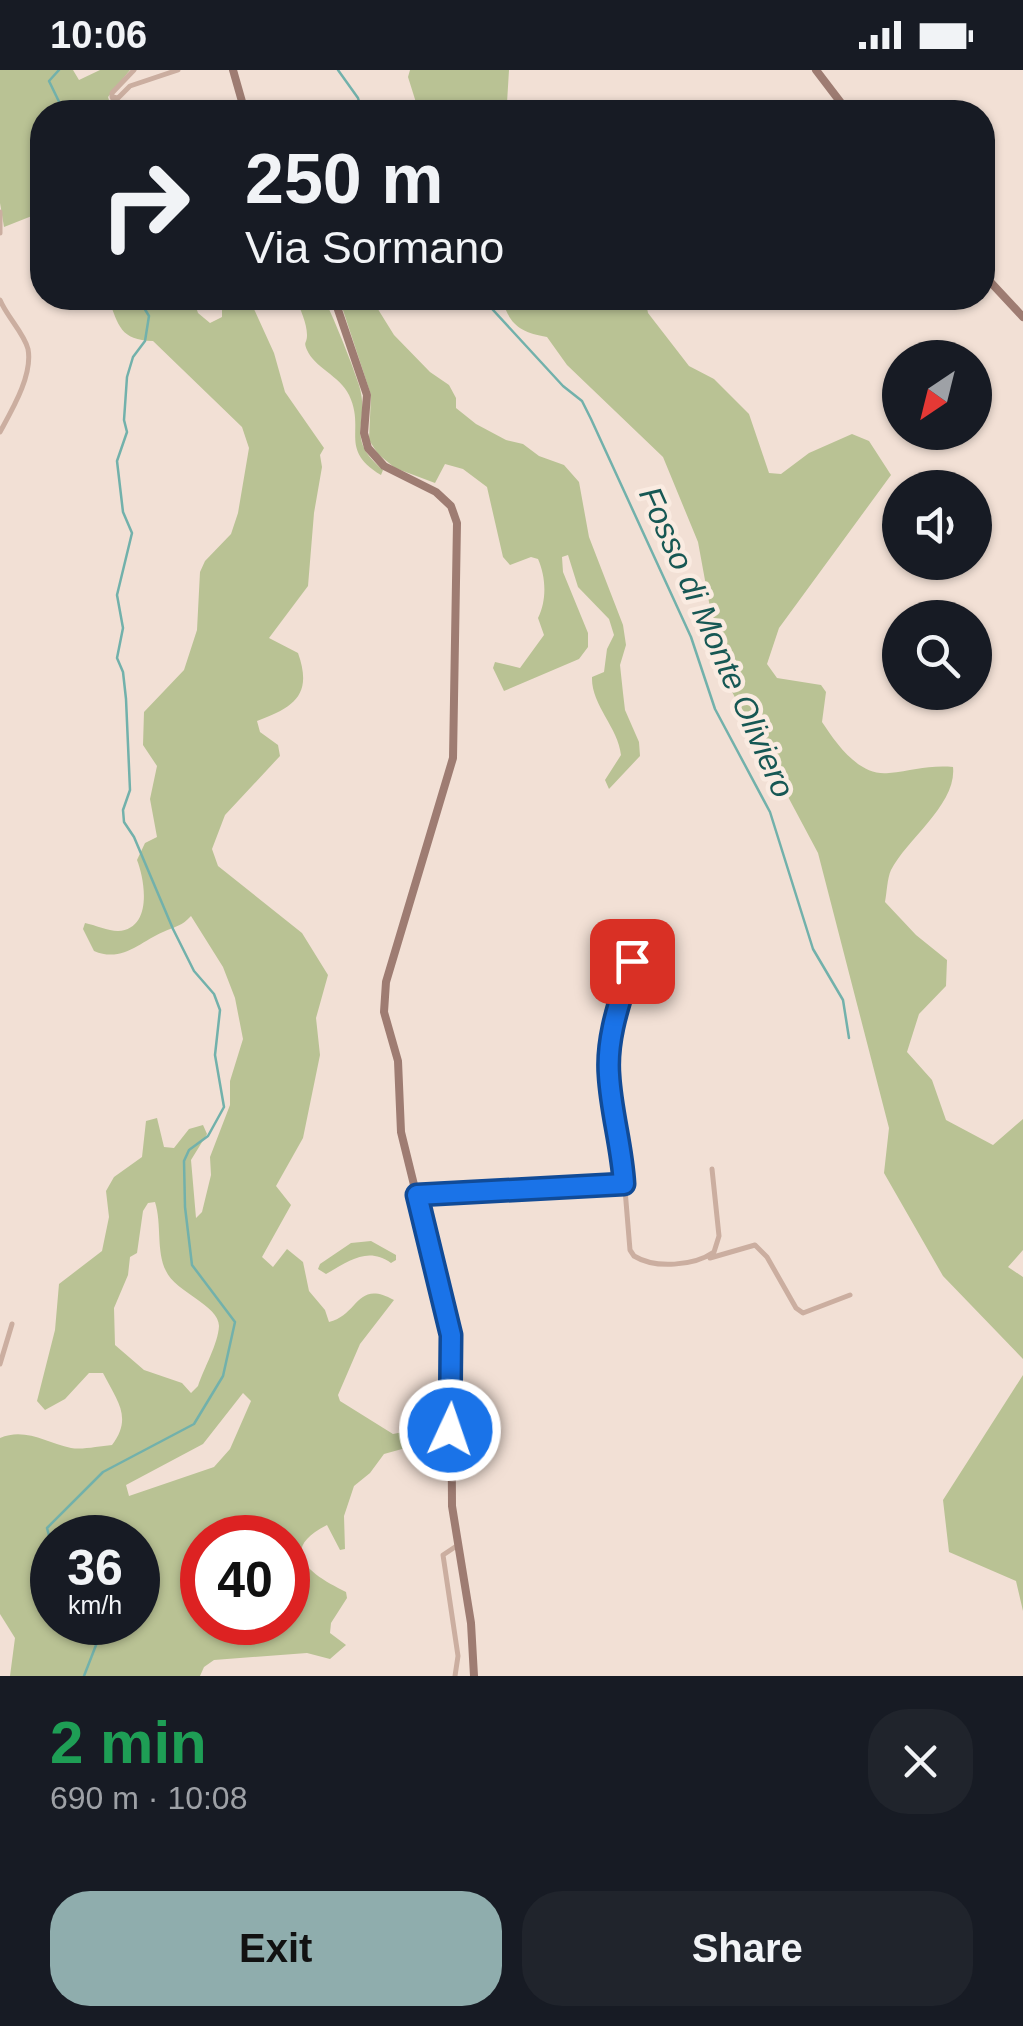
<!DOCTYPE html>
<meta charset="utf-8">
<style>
:root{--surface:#171b24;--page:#20242c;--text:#f1f3f6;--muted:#9ea1a6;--accent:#8fadad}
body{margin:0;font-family:Arial,sans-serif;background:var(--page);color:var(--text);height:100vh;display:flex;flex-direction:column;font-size:38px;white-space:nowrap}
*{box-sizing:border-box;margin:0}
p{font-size:32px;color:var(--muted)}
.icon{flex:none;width:55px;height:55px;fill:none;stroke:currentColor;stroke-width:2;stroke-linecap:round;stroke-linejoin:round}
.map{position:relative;height:1606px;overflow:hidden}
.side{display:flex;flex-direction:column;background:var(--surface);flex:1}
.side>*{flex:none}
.top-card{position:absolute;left:30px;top:30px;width:965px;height:210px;border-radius:40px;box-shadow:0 2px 8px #0004;background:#171b24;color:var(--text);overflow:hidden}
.needle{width:65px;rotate:215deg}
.controls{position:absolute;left:882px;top:270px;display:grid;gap:20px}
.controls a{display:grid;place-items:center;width:110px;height:110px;border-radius:50%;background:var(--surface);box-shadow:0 2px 8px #0004;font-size:50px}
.speed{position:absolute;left:30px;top:1445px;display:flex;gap:20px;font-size:50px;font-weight:700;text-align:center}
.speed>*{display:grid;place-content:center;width:130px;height:130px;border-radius:50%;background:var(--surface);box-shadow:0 2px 8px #0004;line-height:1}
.speed small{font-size:25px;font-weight:400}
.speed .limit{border:15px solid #d22;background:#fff;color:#111}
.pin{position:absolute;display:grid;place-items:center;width:85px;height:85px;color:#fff;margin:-42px;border-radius:20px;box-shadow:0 5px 15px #0006}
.me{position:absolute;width:110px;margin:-55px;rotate:3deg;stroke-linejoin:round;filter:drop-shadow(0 0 8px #0008)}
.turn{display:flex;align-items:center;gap:35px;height:210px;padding:0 50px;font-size:45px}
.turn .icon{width:130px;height:130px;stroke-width:2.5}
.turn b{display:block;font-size:70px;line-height:85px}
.round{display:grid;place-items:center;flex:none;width:105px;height:105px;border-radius:40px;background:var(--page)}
.overview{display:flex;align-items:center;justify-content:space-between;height:170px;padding:0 50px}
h1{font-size:60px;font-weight:600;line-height:75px;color:#1e9e55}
.primary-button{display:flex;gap:20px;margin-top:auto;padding:20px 50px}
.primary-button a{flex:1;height:115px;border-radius:40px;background:var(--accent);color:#111;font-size:40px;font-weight:600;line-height:115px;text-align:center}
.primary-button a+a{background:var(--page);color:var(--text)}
.status{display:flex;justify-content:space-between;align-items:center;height:70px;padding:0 50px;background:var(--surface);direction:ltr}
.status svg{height:28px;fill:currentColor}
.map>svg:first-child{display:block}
.green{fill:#b9c294;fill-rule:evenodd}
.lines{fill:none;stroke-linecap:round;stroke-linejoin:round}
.stream{stroke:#72b1ab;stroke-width:2.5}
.street{stroke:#cbaea0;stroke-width:5}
.secondary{stroke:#9e7c72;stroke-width:8}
.route-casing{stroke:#114b97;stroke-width:25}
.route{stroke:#1a73e8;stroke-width:18}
.labels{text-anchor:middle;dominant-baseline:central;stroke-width:9;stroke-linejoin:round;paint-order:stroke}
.water-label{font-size:32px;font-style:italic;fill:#175854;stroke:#faebe1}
</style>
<div class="status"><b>10:06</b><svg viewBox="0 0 49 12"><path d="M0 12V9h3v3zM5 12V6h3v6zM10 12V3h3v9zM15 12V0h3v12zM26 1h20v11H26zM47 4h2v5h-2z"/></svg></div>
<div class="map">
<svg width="1023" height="1606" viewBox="0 0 1023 1606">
<rect width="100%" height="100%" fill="#f2e0d5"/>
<path class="green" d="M0 0H73L79 10 100 0H130L108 27 113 42H42V142L4 157 0 133Z
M410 0H509L507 33 516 42H419L408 7Z
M108 228H193L198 243 210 253 222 247V228H249L274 283 285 322 324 378 320 385 322 397 314 443 308 516 269 568 298 583C313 625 294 637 257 651L260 662 278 675 280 686 225 745 212 779 218 796 302 863 328 905 316 948 320 985 303 1068 276 1116 291 1135 262 1187 273 1197 287 1179 303 1192 309 1221 325 1240 329 1252C359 1245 356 1209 394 1230L360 1274 338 1325 340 1331 393 1364 438 1355V1369L384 1384 370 1403 354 1416 344 1446 345 1479 340 1480 327 1455C274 1482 314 1506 346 1522L347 1528 331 1553 330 1563 346 1575 330 1589 307 1583 214 1590 204 1597 200 1606H10L15 1568 0 1544V1368C25 1357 47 1373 71 1378 83 1380 99 1376 112 1375 133 1347 117 1331 103 1303H89L65 1329 45 1340 37 1331 55 1260 59 1214 102 1181 109 1147 106 1121 114 1107 142 1087 146 1051 157 1048 164 1077 174 1078 189 1059 203 1055 207 1064 191 1090 196 1148 202 1142 211 1105 210 1087 230 1035V1011L243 969 235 928 223 897 191 846C182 856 176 856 163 862 140 872 122 893 94 881L83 859 85 853C95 855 108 861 118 861 153 859 145 810 137 790L145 773 157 767 150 729 157 696 143 675 144 642 184 600 197 560 200 502 205 491 231 464 238 443 249 378 242 357 153 271C120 270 119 256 108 228ZM155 1132C162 1154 156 1181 166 1201 175 1222 219 1235 219 1256 218 1274 204 1298 198 1316L191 1323 182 1313 144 1300 115 1275 114 1238 128 1205 130 1187 137 1183 143 1141 148 1133ZM243 1323 251 1331 230 1379 214 1397 129 1426 126 1415 203 1374ZM52 1468H138V1552H52ZM202 1468H288V1552H202Z
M296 228H324C337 256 349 286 359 315 371 354 343 366 383 400L381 405C338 379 366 360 349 325 340 306 314 297 307 280 303 271 307 274 307 265 307 253 300 239 296 228Z
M339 228H371L394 265 430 302 449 315 456 328V338L476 354 506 370 523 374 539 386 564 395 579 412 589 467 623 555 626 575 620 595 623 623 625 640 639 672 640 686 609 719 605 710 621 685C618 657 591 635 592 607L604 602 607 579 614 565 609 549 578 517 568 485 562 487 563 502 588 563V577L579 589 504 621 493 598 495 592 520 598 544 565 538 548C547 530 546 507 538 489L531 487 510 495 503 487 487 417 463 399 445 394 435 413 395 398 378 384 369 370 371 325Z
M502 228H645L648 243 689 296 714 309 749 344 769 403 781 404 809 383 852 364 869 371 891 405 779 558 767 594 777 608 821 615 826 622 822 652C836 673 859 707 889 703 913 701 927 695 953 697 957 734 907 769 891 800 887 809 887 822 885 832L916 865 947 890 946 916 919 944 907 982 932 1010 946 1050 993 1075 1023 1049V1180L1008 1197 1023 1207V1289L943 1206 884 1103 889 1058 818 783 722 603 698 472 663 387 567 295 547 267C520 262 509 255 502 228Z
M371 1171 396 1185V1190L391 1193C367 1176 348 1192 326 1204L318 1199 320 1194 351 1173Z
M1023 1305V1541L1016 1511 949 1482 943 1430Z"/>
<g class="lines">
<path class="stream" d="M59 0 49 11 64 42
M338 0 358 28 362 42
M482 228 563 316 582 331 591 349 691 567 715 639 770 742 813 879 843 930 849 968
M52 1477 47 1458 103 1402 194 1354 223 1306 235 1252 192 1195 185 1137 184 1091 189 1080 208 1066 224 1037 215 985 220 940 214 924 194 901 173 859 134 767 124 752 123 740 130 720 126 629 123 602 117 588 123 558 117 525 132 463 123 442 117 391 127 362 124 350 127 307 133 287 145 271 149 246 141 233 131 228
M84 1606 105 1552"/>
<path class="street" d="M134 0 112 23V27L118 28 130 16 178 0
M113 28V42
M0 142V163
M0 230C7 247 24 263 28 279 33 305 12 340 0 362
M632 891 611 964 608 985 611 1024 623 1095 630 1180 634 1186C655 1199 694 1196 714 1182L719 1166 712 1099
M417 1125 623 1113
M710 1188 755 1175 767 1187 796 1238 803 1243 850 1225
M0 1294 12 1254
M455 1606 458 1586 443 1485 458 1475"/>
<path class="secondary" d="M233 0 245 42
M816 0 848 42
M982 203 1023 247
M334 228 367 325 364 363 368 378 384 396 436 422 451 436 457 453 453 688 386 912 384 942 398 991 401 1062 451 1265 452 1436 471 1553 474 1606"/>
</g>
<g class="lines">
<g class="route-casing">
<path id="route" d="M450 1360 451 1265 417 1125 624 1114C622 1077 611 1042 609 1005 606 966 621 928 632 891"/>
</g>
<use href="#route" class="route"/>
</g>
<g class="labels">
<g class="water-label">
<text transform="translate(717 572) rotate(66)">Fosso di Monte Oliviero</text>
</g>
</g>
</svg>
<div class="controls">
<a><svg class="needle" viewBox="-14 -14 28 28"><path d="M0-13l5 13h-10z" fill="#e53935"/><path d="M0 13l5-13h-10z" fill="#9ea1a6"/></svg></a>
<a><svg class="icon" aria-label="sound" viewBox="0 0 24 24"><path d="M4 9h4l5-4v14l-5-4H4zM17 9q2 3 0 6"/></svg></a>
<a><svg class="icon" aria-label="search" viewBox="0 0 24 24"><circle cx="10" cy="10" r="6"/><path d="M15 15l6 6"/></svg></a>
</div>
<div class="speed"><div>36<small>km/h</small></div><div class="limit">40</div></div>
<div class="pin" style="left:632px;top:891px;background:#d93025"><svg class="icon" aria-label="arrive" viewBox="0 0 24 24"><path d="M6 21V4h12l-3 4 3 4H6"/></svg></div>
<svg class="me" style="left:450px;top:1360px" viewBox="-20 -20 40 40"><circle r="17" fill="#1a73e8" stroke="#fff" stroke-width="3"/><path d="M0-11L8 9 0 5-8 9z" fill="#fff"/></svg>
<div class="top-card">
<div class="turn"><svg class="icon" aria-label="right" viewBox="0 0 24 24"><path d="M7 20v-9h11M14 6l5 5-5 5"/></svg><div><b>250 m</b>Via Sormano</div></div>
</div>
</div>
<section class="side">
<div class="overview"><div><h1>2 min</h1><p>690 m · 10:08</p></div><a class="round"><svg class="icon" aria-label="close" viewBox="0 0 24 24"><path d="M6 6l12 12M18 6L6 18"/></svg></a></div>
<div class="primary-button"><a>Exit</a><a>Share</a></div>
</section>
